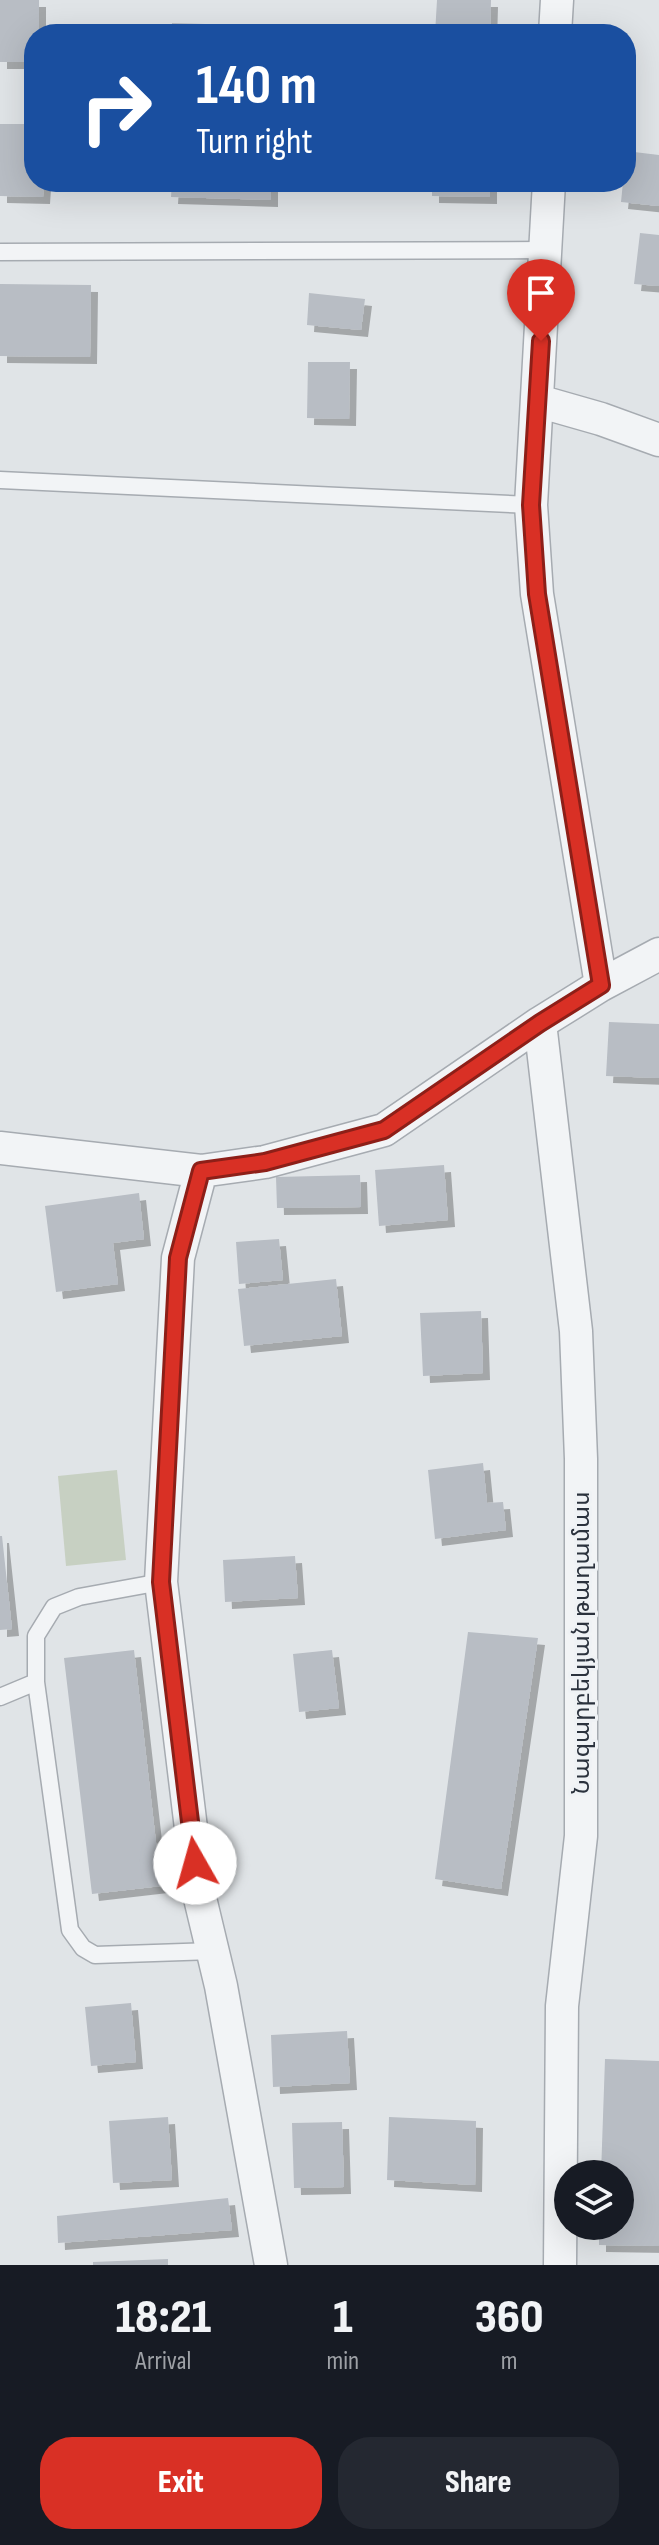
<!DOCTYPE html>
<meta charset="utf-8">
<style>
:root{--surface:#171b24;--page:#242831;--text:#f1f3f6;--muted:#9ea1a6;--accent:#d93025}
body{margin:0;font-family:"Sofia Sans Condensed","Noto Sans Armenian",sans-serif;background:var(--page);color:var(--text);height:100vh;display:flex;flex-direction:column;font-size:30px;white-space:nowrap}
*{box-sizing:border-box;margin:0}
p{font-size:26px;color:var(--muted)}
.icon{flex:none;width:44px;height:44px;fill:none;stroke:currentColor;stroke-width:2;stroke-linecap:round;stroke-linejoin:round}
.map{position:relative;height:2265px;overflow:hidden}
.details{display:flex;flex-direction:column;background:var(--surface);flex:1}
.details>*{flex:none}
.guide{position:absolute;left:24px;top:24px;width:612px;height:168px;border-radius:32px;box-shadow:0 8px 32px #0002;background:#1a4fa0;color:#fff;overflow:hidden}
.tools{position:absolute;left:554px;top:2160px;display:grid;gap:16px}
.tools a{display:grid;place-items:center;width:80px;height:80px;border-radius:50%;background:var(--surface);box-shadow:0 8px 32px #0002;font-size:40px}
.pin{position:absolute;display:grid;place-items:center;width:68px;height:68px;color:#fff;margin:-82px -34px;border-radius:50% 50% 50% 0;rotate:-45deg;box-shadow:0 0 8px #0007}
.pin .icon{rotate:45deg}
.me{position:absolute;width:88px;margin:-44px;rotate:353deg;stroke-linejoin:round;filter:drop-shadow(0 0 6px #0008)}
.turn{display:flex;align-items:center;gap:28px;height:168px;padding:0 40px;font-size:36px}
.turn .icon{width:104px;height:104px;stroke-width:2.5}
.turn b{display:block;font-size:56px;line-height:68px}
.eta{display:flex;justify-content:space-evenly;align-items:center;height:136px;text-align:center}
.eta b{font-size:48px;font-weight:800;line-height:56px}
.primary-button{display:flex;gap:16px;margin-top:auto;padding:16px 40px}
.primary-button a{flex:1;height:92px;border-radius:32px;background:var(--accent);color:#fff;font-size:32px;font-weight:800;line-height:92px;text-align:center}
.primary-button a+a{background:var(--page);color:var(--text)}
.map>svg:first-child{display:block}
.green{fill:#c7d0c2}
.building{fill:#b8bdc4;filter:url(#shadow)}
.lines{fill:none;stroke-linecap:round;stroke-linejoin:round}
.service-casing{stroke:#a6abb1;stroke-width:19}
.minor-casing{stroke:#a6abb1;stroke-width:35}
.service{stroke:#f2f4f6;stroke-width:16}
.minor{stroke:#f2f4f6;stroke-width:32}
.route-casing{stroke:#8d1f18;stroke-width:20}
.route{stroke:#d93025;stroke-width:14}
.labels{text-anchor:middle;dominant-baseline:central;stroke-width:6;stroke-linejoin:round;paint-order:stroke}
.street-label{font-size:24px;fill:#2b323d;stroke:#eff2f5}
</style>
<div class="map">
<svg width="659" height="2265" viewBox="0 0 659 2265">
<defs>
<filter id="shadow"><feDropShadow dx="7" dy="7" stdDeviation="0" flood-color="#0004"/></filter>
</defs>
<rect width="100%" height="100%" fill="#e0e4e7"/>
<path class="green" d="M117 1470 126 1560 66 1566 58 1476Z"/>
<path class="building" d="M0 0H39V34H34V62H0Z
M437 0H491L490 34H435Z
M172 23 270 26V34H171Z
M0 124H34V182H44L43 197 0 196Z
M626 151 659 155V206L621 202 623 182H626Z
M172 182H271V200L171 197Z
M432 182H490V197L432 196Z
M640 233 659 235V286L634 284Z
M0 284 91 285 90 357 0 356Z
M309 293 365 299 361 330 307 325Z
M308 362H350L349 419 307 418Z
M609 1022 659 1024V1078L606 1076Z
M444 1165 448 1220 379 1226 375 1170Z
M360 1175 361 1207 277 1208 276 1177Z
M139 1193 144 1239 113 1243 118 1284 56 1292 45 1206Z
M279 1239 283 1280 239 1284 236 1242Z
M336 1279 342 1336 244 1346 238 1289Z
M481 1311 483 1373 423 1376 420 1313Z
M483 1463 487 1503 503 1502 506 1530 435 1539 428 1470Z
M0 1536H2L12 1629 0 1630Z
M295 1556 298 1598 225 1602 223 1560Z
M468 1632 538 1638 501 1889 435 1879Z
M134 1650 161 1886 92 1894 64 1658Z
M332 1650 339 1708 299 1712 293 1654Z
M131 2003 136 2062 91 2066 85 2007Z
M347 2031 350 2083 273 2087 271 2035Z
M605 2059 659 2061V2246L599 2245V2226H620V2174H601Z
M168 2117 172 2180 113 2183 109 2121Z
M389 2117 476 2121 475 2185 387 2180Z
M342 2122 344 2187 294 2188 292 2123Z
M228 2198 232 2230 58 2243 57 2216Z
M168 2259V2265H93V2262Z"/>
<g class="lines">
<g class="service-casing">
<path id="service" d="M0 252 546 250
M0 480 531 505
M36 1682 70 1930 83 1948 95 1955 213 1951
M0 1697 36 1682V1636L54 1607 79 1597 161 1582"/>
</g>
<g class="minor-casing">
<path id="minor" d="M555 34 557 0
M549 182 531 505 537 594 601 985
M538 401 601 419 659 440
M540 1023 576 1331 581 1459V1836L562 2006 560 2265
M0 1148 201 1171
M271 2265 221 1986 199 1894 161 1582 178 1258 201 1171 265 1162 384 1130 540 1023 601 985 659 954"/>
</g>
<use href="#service" class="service"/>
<use href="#minor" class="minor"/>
</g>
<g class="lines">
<g class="route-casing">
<path id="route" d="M195 1863 161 1582 178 1258 201 1171 265 1162 384 1130 540 1023 601 985 537 594 531 505 541 341"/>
</g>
<use href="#route" class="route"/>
</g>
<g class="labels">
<g class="street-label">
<text transform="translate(581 1643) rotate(-90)">Նազարբեկյան թաղամաս</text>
</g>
</g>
</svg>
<div class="tools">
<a><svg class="icon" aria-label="layers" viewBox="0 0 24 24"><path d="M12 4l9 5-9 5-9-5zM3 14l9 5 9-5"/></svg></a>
</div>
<div class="pin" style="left:541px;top:341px;background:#d93025"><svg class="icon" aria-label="arrive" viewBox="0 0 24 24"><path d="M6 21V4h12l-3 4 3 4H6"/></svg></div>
<svg class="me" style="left:195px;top:1863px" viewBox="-20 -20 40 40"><circle r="19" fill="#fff"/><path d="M0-13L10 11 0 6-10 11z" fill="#d93025"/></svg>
<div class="guide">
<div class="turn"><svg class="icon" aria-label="right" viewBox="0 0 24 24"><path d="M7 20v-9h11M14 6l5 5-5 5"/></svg><div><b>140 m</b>Turn right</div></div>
</div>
</div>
<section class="details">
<div class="eta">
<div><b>18:21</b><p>Arrival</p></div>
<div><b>1</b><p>min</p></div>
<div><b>360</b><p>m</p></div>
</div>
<div class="primary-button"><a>Exit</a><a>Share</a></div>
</section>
